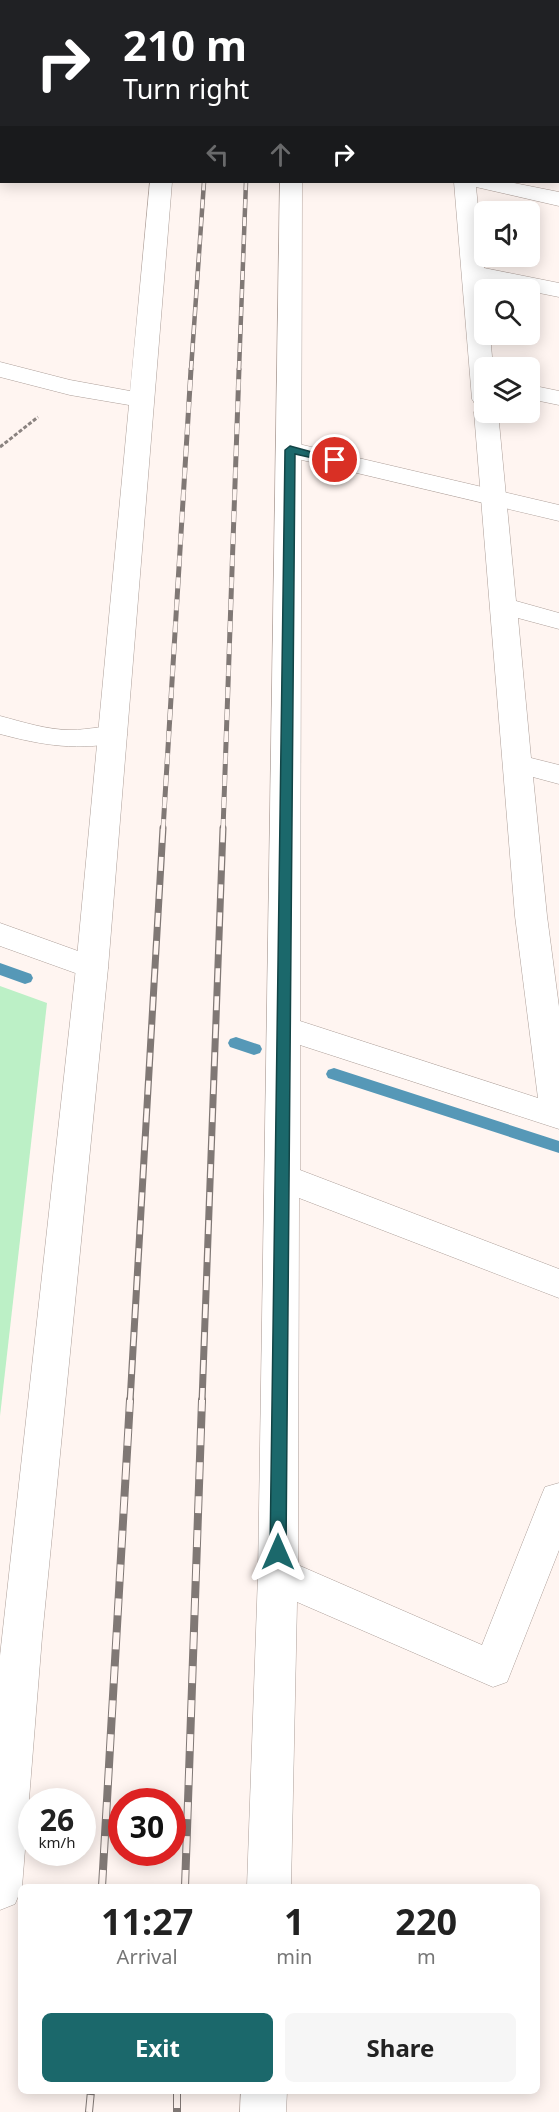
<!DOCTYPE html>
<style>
:root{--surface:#fff;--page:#f6f6f6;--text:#222;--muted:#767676;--accent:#1b686b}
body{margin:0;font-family:"Noto Sans",sans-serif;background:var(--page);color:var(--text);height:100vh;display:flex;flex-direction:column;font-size:22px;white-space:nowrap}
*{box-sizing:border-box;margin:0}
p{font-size:20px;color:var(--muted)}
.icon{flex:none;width:33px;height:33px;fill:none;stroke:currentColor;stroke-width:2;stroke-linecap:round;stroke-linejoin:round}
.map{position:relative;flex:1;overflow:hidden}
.drawer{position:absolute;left:18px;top:1884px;width:522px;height:210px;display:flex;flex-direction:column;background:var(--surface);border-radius:9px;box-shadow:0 3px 15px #0003}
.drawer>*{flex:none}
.guide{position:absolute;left:0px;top:0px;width:560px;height:183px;box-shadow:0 3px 15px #0003;background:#202124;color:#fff;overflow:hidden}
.controls{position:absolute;left:474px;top:201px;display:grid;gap:12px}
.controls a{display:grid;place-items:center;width:66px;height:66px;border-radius:9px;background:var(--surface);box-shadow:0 3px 15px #0003;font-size:30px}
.speed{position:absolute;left:18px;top:1788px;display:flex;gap:12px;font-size:30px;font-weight:700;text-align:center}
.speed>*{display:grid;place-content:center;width:78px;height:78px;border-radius:50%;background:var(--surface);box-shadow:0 3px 15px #0003;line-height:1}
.speed small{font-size:15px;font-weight:400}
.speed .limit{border:9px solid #d22;background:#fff;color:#111}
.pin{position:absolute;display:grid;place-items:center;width:51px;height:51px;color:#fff;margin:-26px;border:3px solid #fff;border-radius:50%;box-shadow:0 2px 6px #0007}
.me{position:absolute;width:66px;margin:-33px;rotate:0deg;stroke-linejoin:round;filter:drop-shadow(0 0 4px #0008)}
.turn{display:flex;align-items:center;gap:21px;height:126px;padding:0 24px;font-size:27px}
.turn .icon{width:78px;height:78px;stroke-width:2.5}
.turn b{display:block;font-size:42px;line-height:51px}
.lanes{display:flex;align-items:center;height:57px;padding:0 24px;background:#0003;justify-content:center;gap:30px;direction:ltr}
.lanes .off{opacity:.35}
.eta{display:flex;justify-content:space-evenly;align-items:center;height:102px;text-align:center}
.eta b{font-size:36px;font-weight:700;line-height:42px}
.button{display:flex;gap:12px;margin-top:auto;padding:12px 24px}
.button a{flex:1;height:69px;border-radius:9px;background:var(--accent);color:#fff;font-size:24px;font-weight:700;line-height:69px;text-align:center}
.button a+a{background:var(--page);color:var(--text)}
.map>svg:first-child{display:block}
.green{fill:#bcf0c6}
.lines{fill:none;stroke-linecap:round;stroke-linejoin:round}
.stream{fill:#5698b7;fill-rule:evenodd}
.street-casing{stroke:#ad9f99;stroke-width:1}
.secondary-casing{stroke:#ad9f99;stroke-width:1}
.path{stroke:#8b8380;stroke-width:3;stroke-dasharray:4 2;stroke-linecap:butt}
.street{fill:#fff;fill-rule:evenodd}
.secondary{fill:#fff;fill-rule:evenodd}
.rail-far3-casing{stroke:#807875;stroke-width:4.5}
.rail-far2-casing{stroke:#807875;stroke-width:5}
.rail-far1-casing{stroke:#807875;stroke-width:7}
.rail-casing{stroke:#807875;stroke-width:8}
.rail-far3{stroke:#fff5f1;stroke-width:3;stroke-dasharray:9;stroke-linecap:butt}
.rail-far2{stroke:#fff5f1;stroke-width:4;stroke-dasharray:11;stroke-linecap:butt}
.rail-far1{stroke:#fff5f1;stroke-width:4.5;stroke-dasharray:14;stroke-linecap:butt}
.rail{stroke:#fff5f1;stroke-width:6;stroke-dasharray:17;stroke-linecap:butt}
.route{fill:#1b686b;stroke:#124446;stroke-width:1.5}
</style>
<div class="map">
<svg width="559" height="2112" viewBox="0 0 559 2112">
<rect width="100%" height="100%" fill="#fff5f1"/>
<path class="green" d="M0 986 47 1003 0 1416Z"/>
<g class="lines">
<path class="stream" d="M0 963 31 974 33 978 31 982 25 984 0 975Z
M236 1037 260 1045 262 1049 260 1053 254 1055 230 1047 228 1043 230 1039Z
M334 1068 559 1141V1153L328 1078 326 1074 328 1070Z"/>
<g class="street-casing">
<path id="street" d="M284 0H304V2H284Z
M558 70H559V82H558Z
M280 182H302L300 1021 538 1098 515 916 474 412 477 407 481 406 475 404 472 399 454 182H509L559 192V206L476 187 484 268 559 283V297L485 282 484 290V334H490L493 368H484V412H498L516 601 559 613V629L518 618 531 758 559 765V784L533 777 547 916 559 1007V1129L300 1045V1170L559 1269V1298L299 1198 298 1565 482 1645 540 1499 545 1487 559 1483V1550L507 1682 493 1687 297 1602 291 1887H247L258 1575Z
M530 385 559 391V405L530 399Z
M0 716C23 722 47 730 71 730 89 730 106 724 123 729L127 735 123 741C81 752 41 745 0 734Z
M0 923 103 960 108 968 103 976 92 979 0 946Z
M241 2091H287L286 2112H240Z"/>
</g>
<g class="secondary-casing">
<path id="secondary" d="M172 0H192V2H172Z
M231 0H264L265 2H232Z
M558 25H559V37H558Z
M150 182H172L108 968 42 1637 22 1887 15 1904 0 1910V1656L76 968 129 405 70 395 0 377V362L70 380 130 391Z
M290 442 559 505V521L281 455 277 450 281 445Z"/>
</g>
<path class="path" d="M0 447 38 417"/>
<use href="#street" class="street"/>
<use href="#secondary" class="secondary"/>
<g class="rail-far3-casing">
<path id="rail-far3" d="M191 370 204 182
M239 370 246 182"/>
</g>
<g class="rail-far2-casing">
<path id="rail-far2" d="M163 830 191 369
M223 830 239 369"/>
</g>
<g class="rail-far1-casing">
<path id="rail-far1" d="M130 1402 163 828
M202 1402 223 828"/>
</g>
<g class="rail-casing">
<path id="rail" d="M102 1887 130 1400
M185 1887 202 1400
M177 2091V2112
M89 2112 91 2091"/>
</g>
<use href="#rail-far3" class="rail-far3"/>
<use href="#rail-far2" class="rail-far2"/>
<use href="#rail-far1" class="rail-far1"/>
<use href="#rail" class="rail"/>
</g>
<path class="route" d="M290 446 341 460 335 463 295 454 286 1552 284 1557 278 1559 272 1557 270 1552 285 450Z"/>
</svg>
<div class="controls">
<a><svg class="icon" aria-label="sound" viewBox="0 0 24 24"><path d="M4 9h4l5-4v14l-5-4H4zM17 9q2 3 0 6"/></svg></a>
<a><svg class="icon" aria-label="search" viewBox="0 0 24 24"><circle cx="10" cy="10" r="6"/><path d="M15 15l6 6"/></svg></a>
<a><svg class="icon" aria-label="layers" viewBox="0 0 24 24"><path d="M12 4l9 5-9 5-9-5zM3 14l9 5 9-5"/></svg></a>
</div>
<div class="speed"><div>26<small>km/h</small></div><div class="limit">30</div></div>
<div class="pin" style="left:335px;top:460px;background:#d93025"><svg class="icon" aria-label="arrive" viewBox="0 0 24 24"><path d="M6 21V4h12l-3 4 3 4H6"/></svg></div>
<svg class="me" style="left:278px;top:1552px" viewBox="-20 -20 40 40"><path d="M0-17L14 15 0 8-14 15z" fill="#1b686b" stroke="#fff" stroke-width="4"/></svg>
<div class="guide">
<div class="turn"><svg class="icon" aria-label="right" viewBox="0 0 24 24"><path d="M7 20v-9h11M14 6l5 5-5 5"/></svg><div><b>210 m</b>Turn right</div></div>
<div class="lanes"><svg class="icon off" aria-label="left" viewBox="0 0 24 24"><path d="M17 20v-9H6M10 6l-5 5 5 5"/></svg><svg class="icon off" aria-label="ahead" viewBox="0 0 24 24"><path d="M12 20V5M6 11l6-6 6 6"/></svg><svg class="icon" aria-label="right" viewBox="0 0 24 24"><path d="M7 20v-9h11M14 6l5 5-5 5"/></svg></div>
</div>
<section class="drawer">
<div class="eta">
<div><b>11:27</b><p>Arrival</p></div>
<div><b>1</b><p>min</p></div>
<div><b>220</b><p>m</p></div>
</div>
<div class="button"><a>Exit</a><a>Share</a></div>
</section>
</div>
